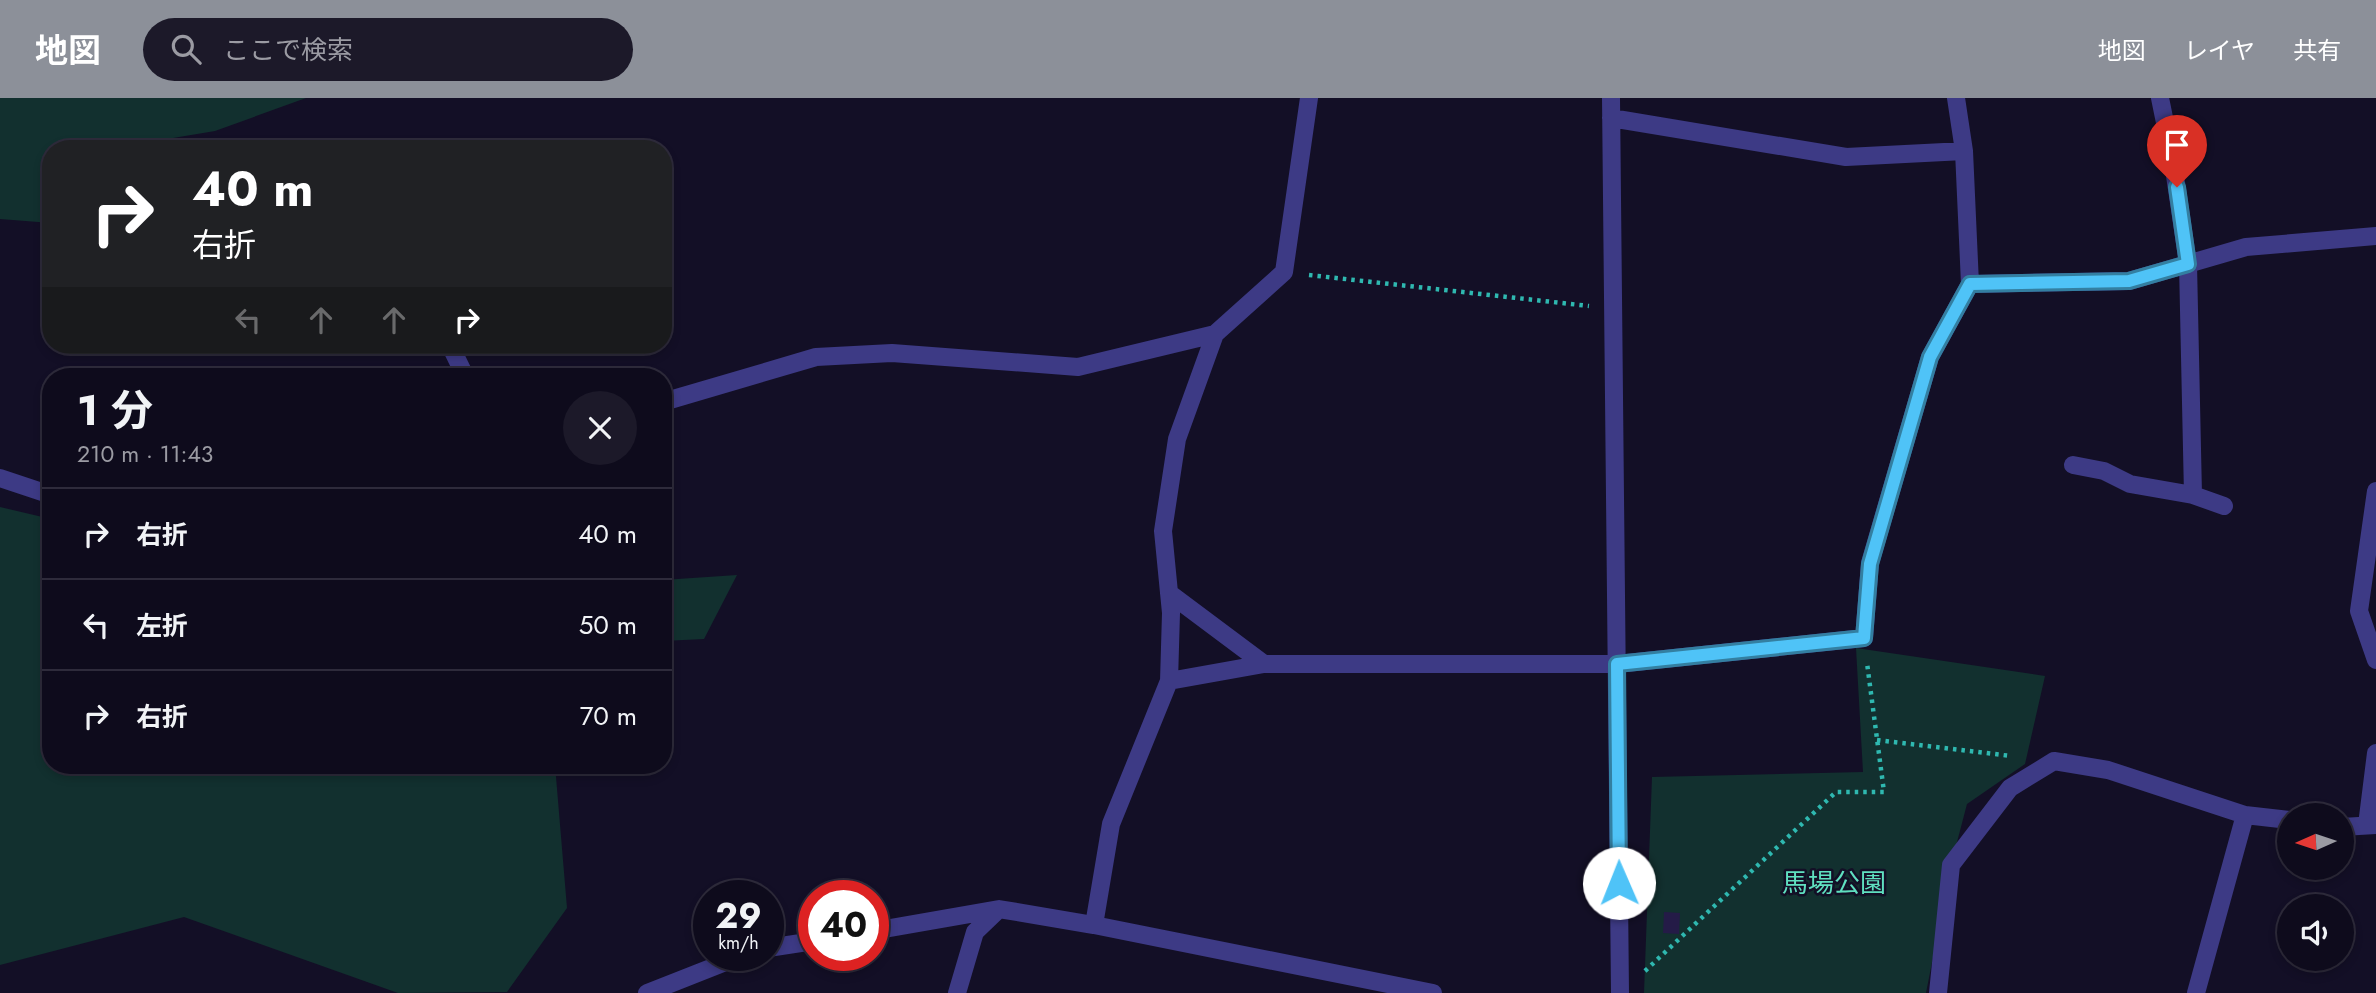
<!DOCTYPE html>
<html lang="ja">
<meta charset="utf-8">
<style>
:root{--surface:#0e0b1c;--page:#1c1929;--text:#f1f3f6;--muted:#9b9ba3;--line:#2e2b3b;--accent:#8c9099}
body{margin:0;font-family:Jost,"Noto Sans JP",sans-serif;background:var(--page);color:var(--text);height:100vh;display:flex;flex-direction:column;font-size:26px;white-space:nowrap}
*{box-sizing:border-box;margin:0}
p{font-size:23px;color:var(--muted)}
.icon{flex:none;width:38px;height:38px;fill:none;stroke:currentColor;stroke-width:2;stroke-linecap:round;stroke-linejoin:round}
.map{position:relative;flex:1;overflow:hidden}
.drawer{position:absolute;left:42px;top:270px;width:630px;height:406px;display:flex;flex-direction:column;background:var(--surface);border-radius:28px;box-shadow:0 4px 10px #0003,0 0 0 2px var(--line)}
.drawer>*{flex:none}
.guide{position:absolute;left:42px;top:42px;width:630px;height:214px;border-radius:28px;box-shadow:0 4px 10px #0003,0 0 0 2px var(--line);background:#202124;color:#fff;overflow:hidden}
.needle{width:46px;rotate:267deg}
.buttons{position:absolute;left:2277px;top:705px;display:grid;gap:14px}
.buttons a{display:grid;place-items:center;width:77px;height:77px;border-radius:50%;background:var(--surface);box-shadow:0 4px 10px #0003,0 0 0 2px var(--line);font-size:35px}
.speed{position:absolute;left:693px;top:782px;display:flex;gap:14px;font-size:35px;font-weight:700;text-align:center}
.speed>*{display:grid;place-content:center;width:91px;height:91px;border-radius:50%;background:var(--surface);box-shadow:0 4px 10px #0003,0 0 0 2px var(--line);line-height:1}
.speed small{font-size:18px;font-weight:400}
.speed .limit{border:10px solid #d22;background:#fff;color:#111}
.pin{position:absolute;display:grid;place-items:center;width:60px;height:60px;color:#fff;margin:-72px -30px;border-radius:50% 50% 50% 0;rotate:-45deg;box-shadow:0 0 7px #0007}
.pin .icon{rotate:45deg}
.me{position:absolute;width:77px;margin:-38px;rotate:359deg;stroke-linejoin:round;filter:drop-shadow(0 0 5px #0008)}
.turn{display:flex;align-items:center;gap:24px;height:147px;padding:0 35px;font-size:32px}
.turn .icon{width:91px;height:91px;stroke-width:2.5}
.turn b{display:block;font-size:49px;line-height:60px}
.lanes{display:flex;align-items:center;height:66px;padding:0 35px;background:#0003;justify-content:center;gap:35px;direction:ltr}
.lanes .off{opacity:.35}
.round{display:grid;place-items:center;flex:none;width:74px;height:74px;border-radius:37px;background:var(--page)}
.overview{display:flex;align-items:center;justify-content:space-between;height:119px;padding:0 35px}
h1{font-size:42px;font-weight:700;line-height:52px}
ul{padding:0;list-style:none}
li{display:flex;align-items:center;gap:21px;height:91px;padding:0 35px;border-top:2px solid var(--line)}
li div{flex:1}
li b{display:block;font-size:26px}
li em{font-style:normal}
header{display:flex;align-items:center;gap:42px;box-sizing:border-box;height:98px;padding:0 35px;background:var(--accent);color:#fff}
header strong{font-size:33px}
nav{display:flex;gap:38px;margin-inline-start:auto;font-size:24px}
.search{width:490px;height:63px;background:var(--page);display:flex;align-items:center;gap:18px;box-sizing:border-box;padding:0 24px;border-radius:38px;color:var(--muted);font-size:26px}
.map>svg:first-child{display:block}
.green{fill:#12302f}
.building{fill:#241b47}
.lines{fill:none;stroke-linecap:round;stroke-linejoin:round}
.path{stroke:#2fb8b0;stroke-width:4.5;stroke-dasharray:3.5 5;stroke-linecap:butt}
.minor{stroke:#3d3a85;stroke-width:18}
.route-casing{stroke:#337fa1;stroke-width:18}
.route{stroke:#4fc3f7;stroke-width:12}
.labels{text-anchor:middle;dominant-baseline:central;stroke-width:5;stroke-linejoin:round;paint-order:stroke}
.park-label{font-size:26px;fill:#5fe0c0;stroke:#130f26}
</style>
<header>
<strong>地図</strong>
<div class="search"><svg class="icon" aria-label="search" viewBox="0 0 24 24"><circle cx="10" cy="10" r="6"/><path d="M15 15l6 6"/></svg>ここで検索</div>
<nav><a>地図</a><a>レイヤ</a><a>共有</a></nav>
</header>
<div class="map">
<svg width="2376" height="895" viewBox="0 0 2376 895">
<rect width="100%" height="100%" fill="#130f26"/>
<path class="green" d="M0 0H306L215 33 107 51H51V125L0 121Z
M0 409 51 421V667H555L567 810 507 894 398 895 184 819 0 867Z
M737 477 704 541 663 543V482Z
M1856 550 2045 578 2025 666 1967 706 1951 767 1926 895H1644L1652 679 1863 674Z"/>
<path class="building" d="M1664 814 1680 815 1679 836 1663 835Z"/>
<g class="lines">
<path class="path" d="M1309 177 1589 208
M1877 642 2011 658
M1645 873 1836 694H1884L1867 565"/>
<path class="minor" d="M1611 0 1620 895
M1956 0 1964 53
M1611 20 1846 59 1964 53 1970 186
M450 247 465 278
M663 304 816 259 892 255 1078 269 1215 236
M2073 367 2104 373 2130 386 2193 397 2188 166 2173 64 2160 0
M0 380 51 397
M2376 393 2359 513 2376 562
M2193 397 2224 408
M1169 495 1264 566
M1169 583 1264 566H1617L1864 540 1870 465 1930 259 1970 186 2129 183 2246 149 2376 138
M2367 727 2376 655
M2342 729 2376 727
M1094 827 1111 726 1169 583 1171 515 1163 433 1177 341 1215 236 1284 174 1309 0
M873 833 999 811 1094 827 1433 895
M768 850 814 843
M647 895 741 858
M957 895 975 834 999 811
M1938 895 1951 767 2010 690 2054 663 2108 672 2245 717
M2196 895 2245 717 2289 722"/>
</g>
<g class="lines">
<g class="route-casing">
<path id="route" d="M1619 785 1617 566 1864 540 1870 466 1930 259 1970 186 2129 183 2188 166 2177 89"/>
</g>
<use href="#route" class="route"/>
</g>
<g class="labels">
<g class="park-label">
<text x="1834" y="785">馬場公園</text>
</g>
</g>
</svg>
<div class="buttons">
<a><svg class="needle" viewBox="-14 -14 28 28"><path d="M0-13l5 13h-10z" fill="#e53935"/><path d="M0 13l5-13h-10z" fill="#9b9ba3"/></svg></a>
<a><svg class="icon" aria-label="sound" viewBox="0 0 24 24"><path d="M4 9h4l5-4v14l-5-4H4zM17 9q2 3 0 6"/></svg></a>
</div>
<div class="speed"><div>29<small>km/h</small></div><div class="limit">40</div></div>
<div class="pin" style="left:2177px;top:89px;background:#d93025"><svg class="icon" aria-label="arrive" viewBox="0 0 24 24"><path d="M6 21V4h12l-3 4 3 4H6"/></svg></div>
<svg class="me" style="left:1619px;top:785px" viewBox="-20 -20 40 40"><circle r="19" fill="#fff"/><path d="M0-13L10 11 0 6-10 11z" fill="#4fc3f7"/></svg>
<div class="guide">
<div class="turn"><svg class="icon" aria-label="right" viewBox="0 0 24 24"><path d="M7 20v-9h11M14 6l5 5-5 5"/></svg><div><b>40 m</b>右折</div></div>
<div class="lanes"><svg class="icon off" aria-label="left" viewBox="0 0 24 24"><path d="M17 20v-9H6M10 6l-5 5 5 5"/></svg><svg class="icon off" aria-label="ahead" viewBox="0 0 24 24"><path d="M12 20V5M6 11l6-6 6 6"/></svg><svg class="icon off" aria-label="ahead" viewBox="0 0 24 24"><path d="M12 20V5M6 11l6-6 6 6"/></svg><svg class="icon" aria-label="right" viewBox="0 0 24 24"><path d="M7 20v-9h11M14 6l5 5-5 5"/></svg></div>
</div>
<section class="drawer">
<div class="overview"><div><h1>1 分</h1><p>210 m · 11:43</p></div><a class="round"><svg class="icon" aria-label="close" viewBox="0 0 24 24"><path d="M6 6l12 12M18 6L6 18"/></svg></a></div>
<ul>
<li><svg class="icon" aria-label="right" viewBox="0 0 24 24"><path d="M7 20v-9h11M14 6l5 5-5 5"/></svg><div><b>右折</b></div><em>40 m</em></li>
<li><svg class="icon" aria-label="left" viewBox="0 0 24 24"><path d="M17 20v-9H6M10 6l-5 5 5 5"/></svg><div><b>左折</b></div><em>50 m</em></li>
<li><svg class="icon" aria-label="right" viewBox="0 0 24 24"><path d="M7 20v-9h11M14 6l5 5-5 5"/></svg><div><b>右折</b></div><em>70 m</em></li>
</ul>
</section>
</div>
